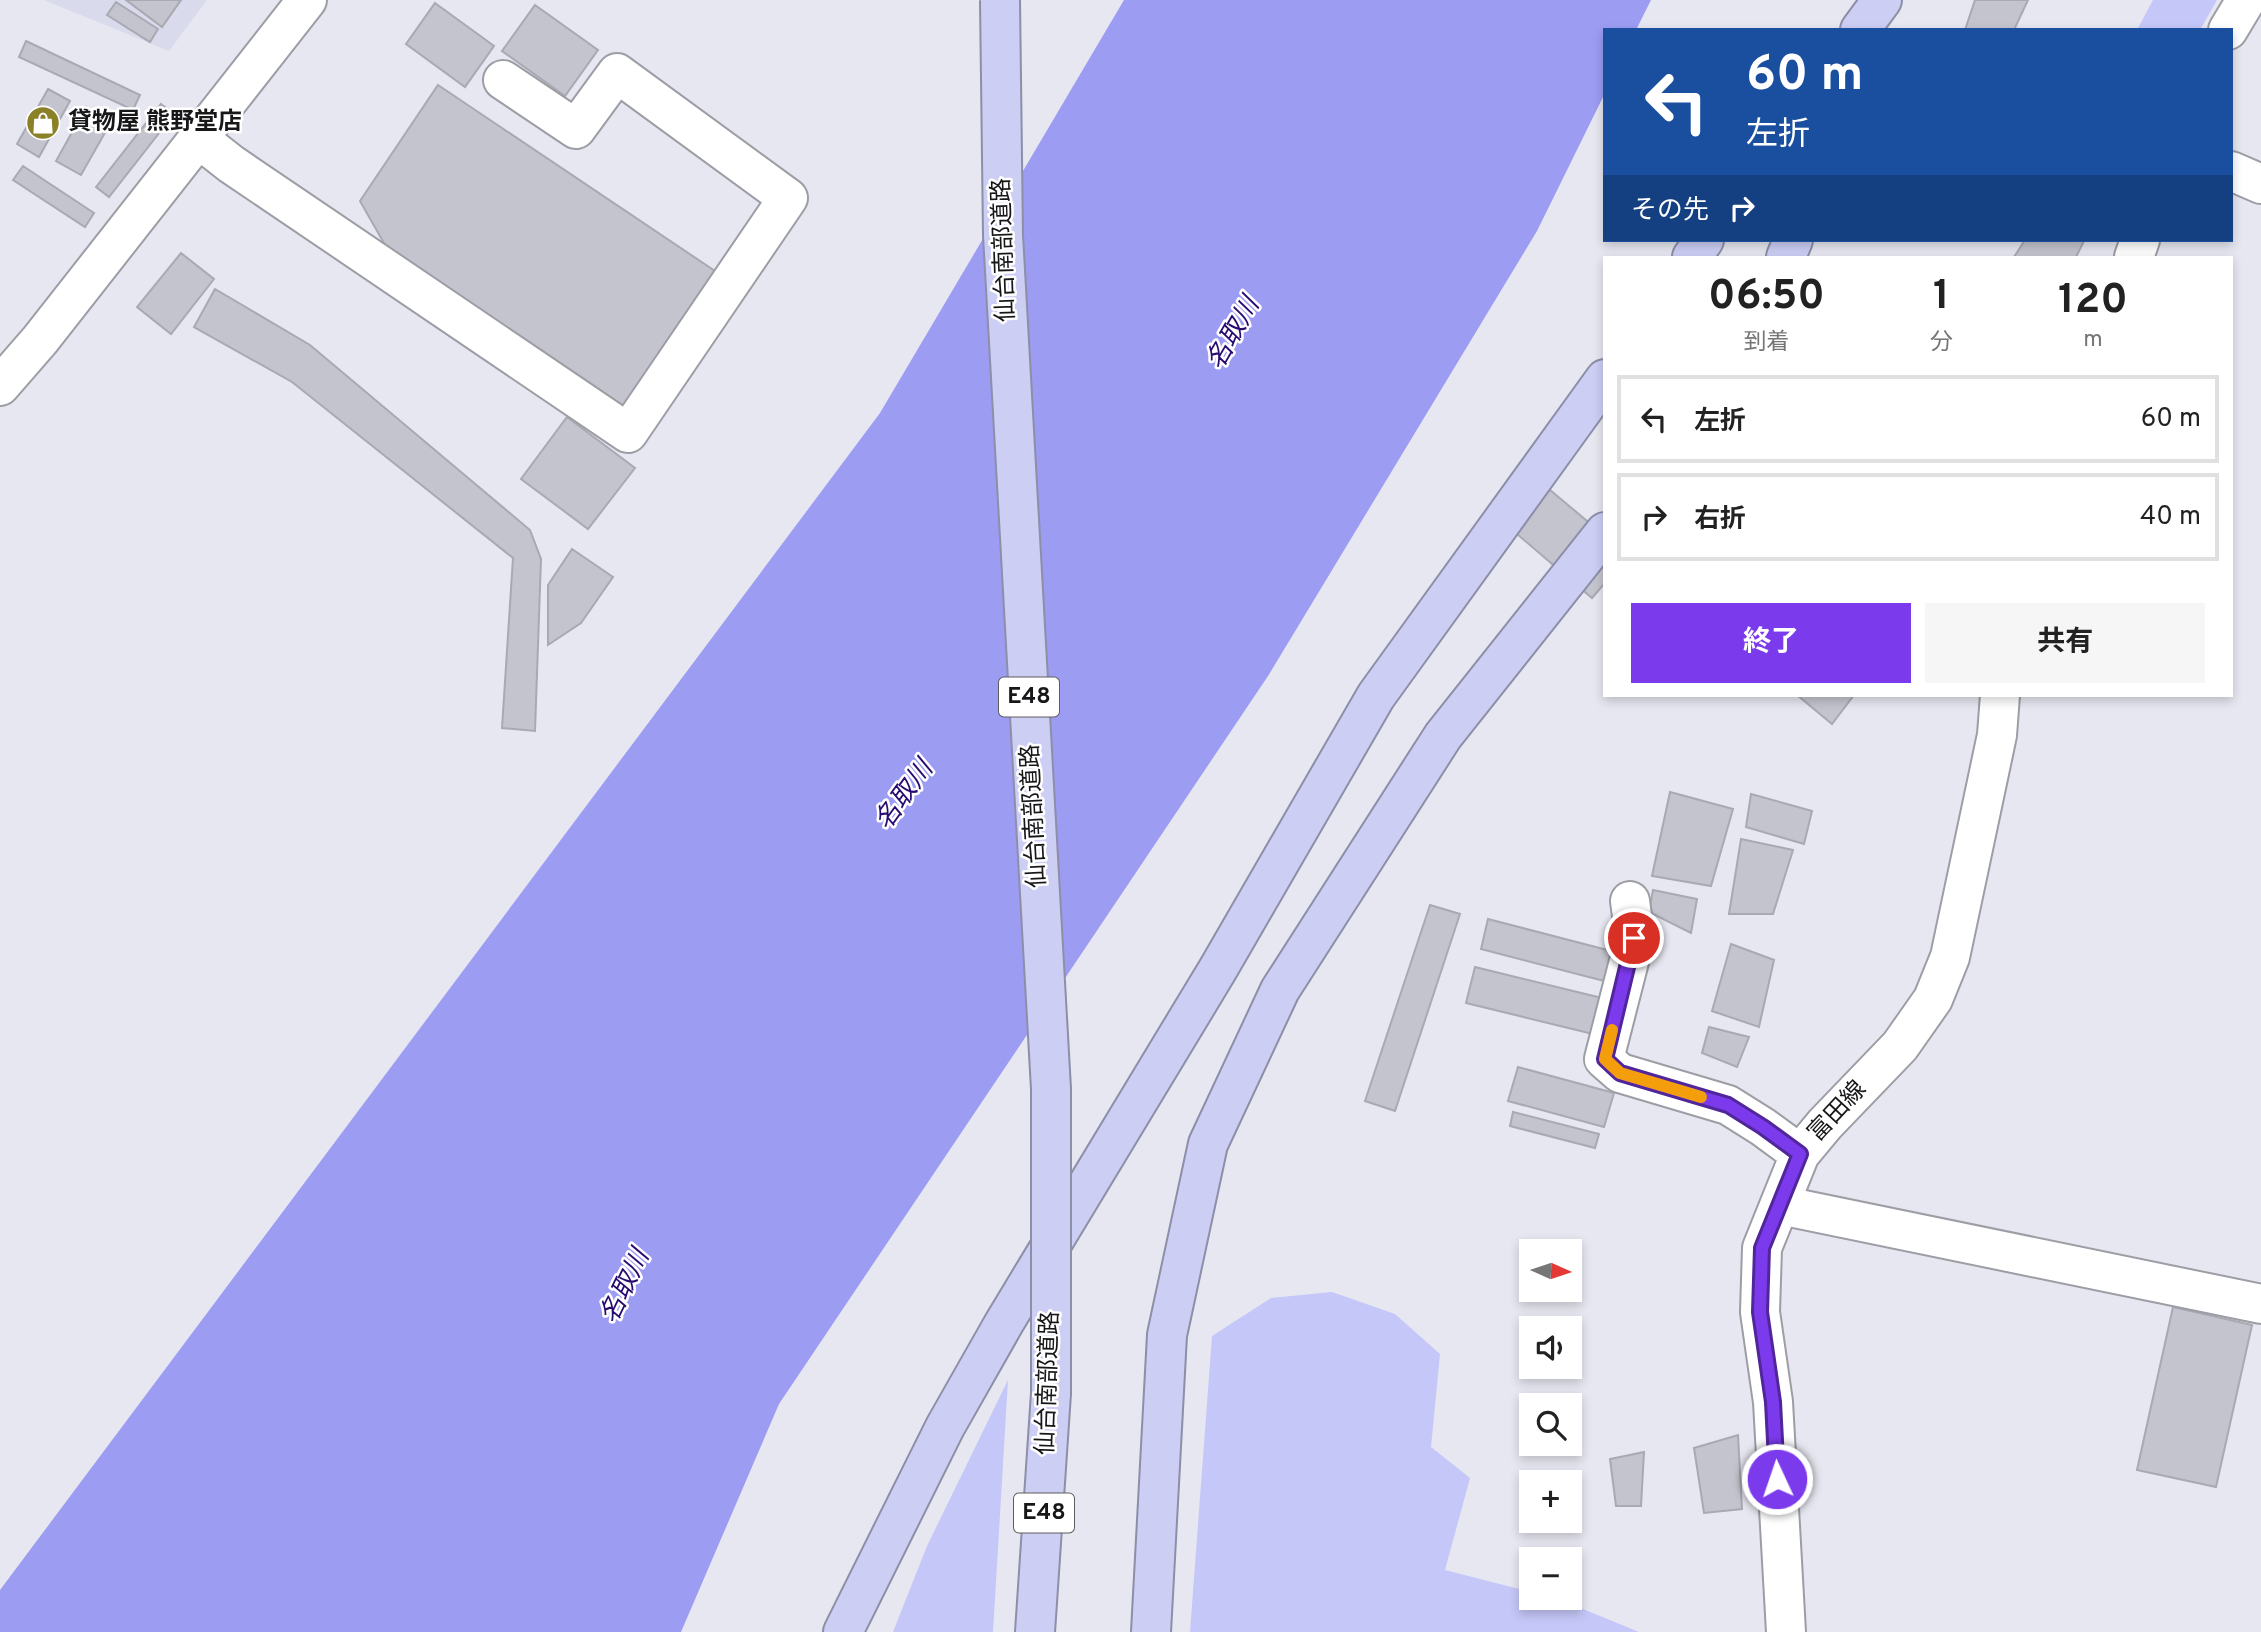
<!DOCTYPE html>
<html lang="ja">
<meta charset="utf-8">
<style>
:root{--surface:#fff;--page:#f6f6f6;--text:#222;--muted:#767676;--line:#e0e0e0;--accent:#7c3aed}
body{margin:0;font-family:Overpass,"Noto Sans JP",sans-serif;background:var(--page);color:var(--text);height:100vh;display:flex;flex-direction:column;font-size:26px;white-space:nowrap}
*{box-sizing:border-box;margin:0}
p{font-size:23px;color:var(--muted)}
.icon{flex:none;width:38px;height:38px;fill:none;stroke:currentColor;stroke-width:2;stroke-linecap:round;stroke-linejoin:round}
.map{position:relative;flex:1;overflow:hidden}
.drawer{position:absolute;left:1603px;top:256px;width:630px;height:441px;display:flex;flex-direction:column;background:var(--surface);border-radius:0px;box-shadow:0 4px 10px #0003}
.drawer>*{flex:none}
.hud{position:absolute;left:1603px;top:28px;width:630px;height:214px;border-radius:0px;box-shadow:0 4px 10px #0003;background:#1a4fa0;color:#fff;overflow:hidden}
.needle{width:46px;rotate:93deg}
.tools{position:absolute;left:1519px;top:1239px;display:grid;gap:14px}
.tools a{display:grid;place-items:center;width:63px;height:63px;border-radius:0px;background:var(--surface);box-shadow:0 4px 10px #0003;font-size:35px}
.pin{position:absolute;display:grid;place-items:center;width:60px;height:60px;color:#fff;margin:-30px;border:4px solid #fff;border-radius:50%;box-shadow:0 2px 7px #0007}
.me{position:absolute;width:77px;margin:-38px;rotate:357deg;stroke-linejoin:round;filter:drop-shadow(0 0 5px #0008)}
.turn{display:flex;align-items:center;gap:24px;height:147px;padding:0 28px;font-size:32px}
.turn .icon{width:91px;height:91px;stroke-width:2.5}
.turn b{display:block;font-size:49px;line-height:60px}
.then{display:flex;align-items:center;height:66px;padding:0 28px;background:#0003;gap:14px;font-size:26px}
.eta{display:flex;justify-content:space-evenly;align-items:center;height:119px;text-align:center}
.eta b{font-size:42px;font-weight:700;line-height:49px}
.button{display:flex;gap:14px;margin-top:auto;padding:14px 28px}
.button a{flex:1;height:80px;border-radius:0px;background:var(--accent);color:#fff;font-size:28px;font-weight:700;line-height:80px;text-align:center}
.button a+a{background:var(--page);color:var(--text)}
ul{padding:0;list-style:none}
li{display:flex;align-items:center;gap:21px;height:88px;margin:0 14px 10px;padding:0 14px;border:4px solid var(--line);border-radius:0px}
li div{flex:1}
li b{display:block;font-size:26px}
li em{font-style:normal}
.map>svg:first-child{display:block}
.built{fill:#d9daeb}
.green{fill:#c5c7f8}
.water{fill:#9c9cf3}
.building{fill:#c3c4cd;stroke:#a8a9b2;stroke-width:2}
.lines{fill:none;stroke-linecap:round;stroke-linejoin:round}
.minor-casing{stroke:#9c9da5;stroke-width:42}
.highway-casing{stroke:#8d8ea8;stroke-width:42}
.minor{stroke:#fff;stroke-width:38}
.highway{stroke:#cccef4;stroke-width:38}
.highway-bridge-casing{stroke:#8d8ea8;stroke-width:42;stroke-linecap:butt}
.highway-bridge{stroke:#cccef4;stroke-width:38}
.route-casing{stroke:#51269a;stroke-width:18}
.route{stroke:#7c3aed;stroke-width:12}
.slow{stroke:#f59e0b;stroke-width:12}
.labels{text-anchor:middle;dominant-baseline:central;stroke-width:5;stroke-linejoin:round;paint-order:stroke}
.shield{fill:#fff;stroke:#5d5d5f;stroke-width:2}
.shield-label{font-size:23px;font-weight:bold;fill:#17171a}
.poi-label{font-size:24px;font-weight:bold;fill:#17171a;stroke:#fff;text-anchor:start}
.street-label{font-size:24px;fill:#17171a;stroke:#fff}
.water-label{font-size:26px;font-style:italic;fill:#270b71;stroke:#fff}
</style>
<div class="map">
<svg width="2261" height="1632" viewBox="0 0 2261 1632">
<rect width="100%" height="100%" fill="#e6e7f0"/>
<path class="built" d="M44 0H207L169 51Z"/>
<path class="green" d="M2153 0H2217L2200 30H2137Z
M1332 1292 1395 1314 1440 1354 1431 1447 1470 1478 1445 1570 1531 1592V1598H1551L1561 1600 1639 1632H1190L1212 1336 1271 1298Z
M1008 1380 993 1632H893L927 1546Z"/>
<path class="water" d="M1124 0H1651L1636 30H1605V93L1537 231 1268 676 779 1404 681 1632H0V1590L880 413Z"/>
<path class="building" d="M126 0H181L162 27Z
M1975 0H2028L2014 30H1965Z
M116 2 158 29 150 42 107 15Z
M435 3 494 46 465 87 406 44Z
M535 5 598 50 565 96 502 51Z
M26 41 140 95 133 110 19 57Z
M438 85 715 271 620 413 393 259 360 201Z
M48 89 70 101 39 157 17 144Z
M161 104 174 114 109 197 96 187Z
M86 107 111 122 81 175 56 161Z
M23 166 94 213 85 227 13 180Z
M2025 240H2082L2084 241 2076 257H2014Z
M181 253 214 279 171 334 137 307Z
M215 289 310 345 530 530 541 559 535 731 502 728 513 558 292 382 194 327Z
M567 417 635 468 588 529 521 479Z
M1525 469 1605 536V583L1592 598 1490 511Z
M572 549 613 577 581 623 548 645V585Z
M1797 695H1854L1832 724Z
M1670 792 1733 809 1711 886 1652 876Z
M1751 794 1812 811 1804 844 1746 827Z
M1741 839 1793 850 1773 914H1729Z
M1653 890 1697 899 1691 933 1649 912Z
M1430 905 1460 914 1395 1111 1365 1101Z
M1488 919 1615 952 1608 982 1481 949Z
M1731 944 1774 960 1759 1027 1712 1011Z
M1475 967 1602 998 1593 1034 1466 1003Z
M1709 1027 1749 1037 1737 1067 1702 1053Z
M1518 1067 1614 1093 1604 1127 1508 1101Z
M1513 1112 1599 1134 1595 1148 1510 1126Z
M2173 1307 2252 1325 2216 1487 2137 1470Z
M1738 1435 1742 1509 1704 1513 1694 1448Z
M1644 1452 1641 1506H1616L1610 1459Z"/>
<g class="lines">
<g class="minor-casing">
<path id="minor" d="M2228 30 2246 0
M198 138 231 164 628 433 788 198 617 73 576 129 503 80
M2231 171 2261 184
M2134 257 2140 240
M0 386 40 340 307 0
M1630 901 1635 938 1604 1059 1620 1073 1728 1105 1763 1127 1800 1154
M1780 1205 2261 1304
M1786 1632 1773 1402 1760 1312 1762 1248 1800 1154 1825 1124 1900 1046 1933 999 1950 957 1997 735 2000 695"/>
</g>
<g class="highway-casing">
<path id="highway" d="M1860 30 1882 0
M1692 257 1704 240
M1786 257 1793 240
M843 1632 945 1427 1004 1323 1218 969 1376 696 1605 379
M1035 1632 1051 1393
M1151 1632 1167 1335 1208 1144 1280 990 1443 736 1605 532"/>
</g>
<use href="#minor" class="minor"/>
<use href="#highway" class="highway"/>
<g class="highway-bridge-casing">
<path id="highway-bridge" d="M1000 0 1003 235 1051 1089V1393"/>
</g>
<use href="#highway-bridge" class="highway-bridge"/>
</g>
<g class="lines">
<g class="route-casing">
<path id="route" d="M1634 938 1605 1059 1620 1073 1728 1105 1763 1127 1800 1154 1762 1248 1760 1312 1773 1402 1777 1479"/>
</g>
<use href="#route" class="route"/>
<path class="slow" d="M1612 1030 1605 1059 1620 1073 1701 1097"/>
</g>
<defs>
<g id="shop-disc" transform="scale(1.75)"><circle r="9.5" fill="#8b8128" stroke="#fff"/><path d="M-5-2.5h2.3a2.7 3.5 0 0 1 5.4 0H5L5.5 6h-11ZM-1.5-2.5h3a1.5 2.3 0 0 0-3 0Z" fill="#fff"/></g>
</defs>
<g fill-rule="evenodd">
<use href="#shop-disc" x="43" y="123"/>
</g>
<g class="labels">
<g class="shield">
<rect x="999" y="677.5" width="60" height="39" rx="5"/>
<rect x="1014" y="1493.5" width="60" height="39" rx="5"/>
</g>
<g class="shield-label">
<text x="1029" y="697">E48</text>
<text x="1044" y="1513">E48</text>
</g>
<g class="poi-label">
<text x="68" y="123">貸物屋 熊野堂店</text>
</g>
<g class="street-label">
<text transform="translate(1005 250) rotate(-92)">仙台南部道路</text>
<text transform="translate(1035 816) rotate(-93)">仙台南部道路</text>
<text transform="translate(1838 1112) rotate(-47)">富田線</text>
<text transform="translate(1049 1383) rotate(-88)">仙台南部道路</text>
</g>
<g class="water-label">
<text transform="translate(1234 334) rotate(-60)">名取川</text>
<text transform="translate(905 796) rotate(-54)">名取川</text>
<text transform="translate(626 1287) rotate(-64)">名取川</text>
</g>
</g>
</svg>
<div class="tools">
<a><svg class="needle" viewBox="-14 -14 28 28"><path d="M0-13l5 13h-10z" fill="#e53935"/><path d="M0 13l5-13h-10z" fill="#767676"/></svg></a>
<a><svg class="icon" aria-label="sound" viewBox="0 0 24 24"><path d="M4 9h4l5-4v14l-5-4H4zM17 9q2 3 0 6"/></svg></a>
<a><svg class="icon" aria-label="search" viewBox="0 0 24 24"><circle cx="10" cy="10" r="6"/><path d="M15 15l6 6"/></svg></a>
<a>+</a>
<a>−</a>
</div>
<div class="pin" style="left:1634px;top:938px;background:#d93025"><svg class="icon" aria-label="arrive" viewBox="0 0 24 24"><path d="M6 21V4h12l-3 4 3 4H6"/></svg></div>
<svg class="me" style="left:1777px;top:1479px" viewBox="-20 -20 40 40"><circle r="17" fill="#7c3aed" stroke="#fff" stroke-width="3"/><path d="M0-11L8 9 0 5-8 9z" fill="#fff"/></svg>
<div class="hud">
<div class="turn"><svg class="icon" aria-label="left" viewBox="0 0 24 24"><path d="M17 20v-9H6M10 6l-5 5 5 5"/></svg><div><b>60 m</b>左折</div></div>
<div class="then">その先<svg class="icon" aria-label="right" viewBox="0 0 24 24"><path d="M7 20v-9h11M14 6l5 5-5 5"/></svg></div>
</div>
<section class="drawer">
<div class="eta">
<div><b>06:50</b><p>到着</p></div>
<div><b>1</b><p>分</p></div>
<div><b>120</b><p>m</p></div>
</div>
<ul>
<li><svg class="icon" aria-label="left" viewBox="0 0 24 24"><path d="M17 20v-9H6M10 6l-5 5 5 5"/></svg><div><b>左折</b></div><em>60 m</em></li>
<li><svg class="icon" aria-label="right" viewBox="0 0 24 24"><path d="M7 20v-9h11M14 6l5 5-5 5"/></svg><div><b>右折</b></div><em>40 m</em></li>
</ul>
<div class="button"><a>終了</a><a>共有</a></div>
</section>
</div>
